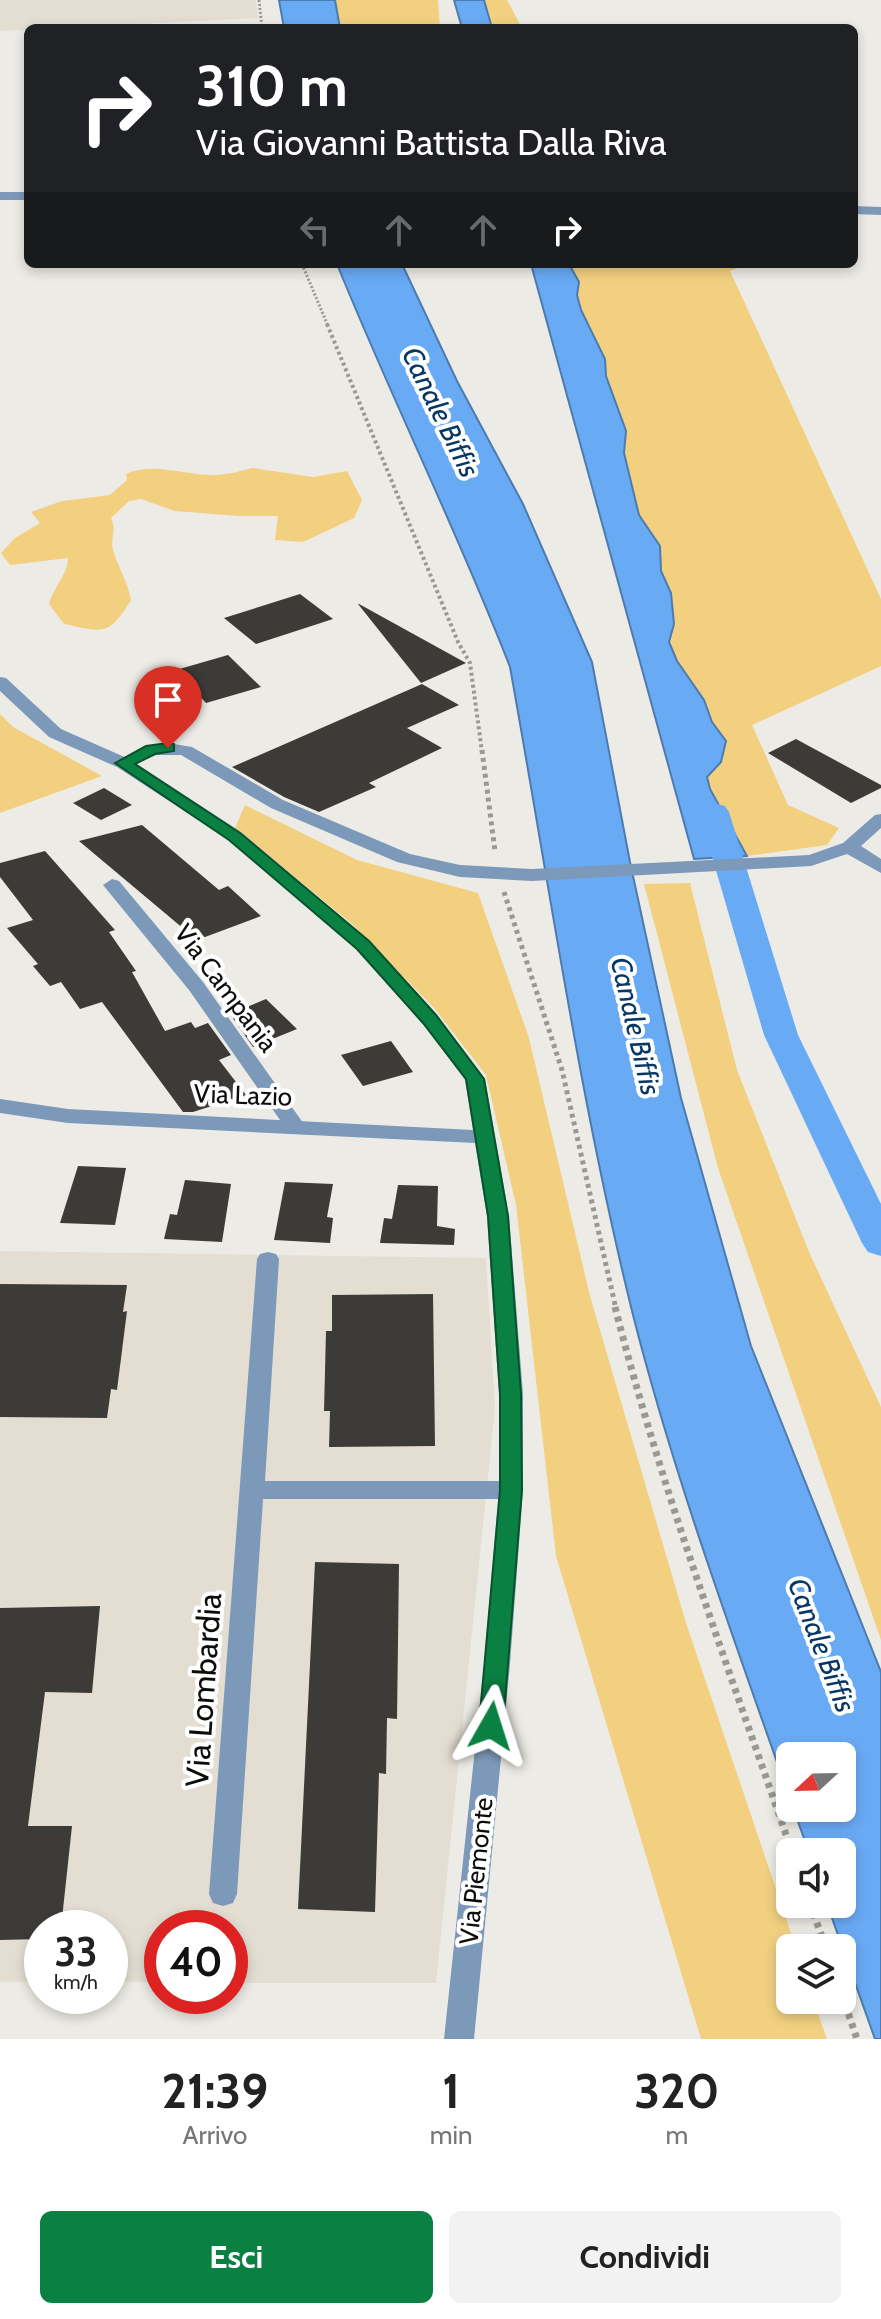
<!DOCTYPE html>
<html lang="it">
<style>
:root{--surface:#fff;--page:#f2f2f2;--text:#222;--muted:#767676;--accent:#0b8043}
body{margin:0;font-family:Cabin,sans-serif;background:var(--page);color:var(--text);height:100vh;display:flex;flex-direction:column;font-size:30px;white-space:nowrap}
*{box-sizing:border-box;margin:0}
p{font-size:26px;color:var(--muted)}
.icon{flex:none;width:44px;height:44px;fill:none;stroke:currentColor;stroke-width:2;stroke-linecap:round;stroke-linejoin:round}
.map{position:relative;height:2039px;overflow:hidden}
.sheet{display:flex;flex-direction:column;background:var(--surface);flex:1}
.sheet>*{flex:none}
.banner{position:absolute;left:24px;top:24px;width:834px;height:244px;border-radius:12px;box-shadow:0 4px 12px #0003;background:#202124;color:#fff;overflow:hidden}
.needle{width:52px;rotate:248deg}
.buttons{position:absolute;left:776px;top:1742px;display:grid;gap:16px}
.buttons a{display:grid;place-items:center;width:80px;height:80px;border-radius:12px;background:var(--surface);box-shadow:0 4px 12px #0003;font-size:40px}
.speed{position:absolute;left:24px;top:1910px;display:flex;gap:16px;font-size:40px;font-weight:700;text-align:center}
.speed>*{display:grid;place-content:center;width:104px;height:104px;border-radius:50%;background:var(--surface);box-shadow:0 4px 12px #0003;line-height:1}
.speed small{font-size:20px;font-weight:400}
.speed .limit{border:12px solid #d22;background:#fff;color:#111}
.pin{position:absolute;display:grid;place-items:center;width:68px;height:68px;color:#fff;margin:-82px -34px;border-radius:50% 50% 50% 0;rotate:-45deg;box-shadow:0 0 8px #0007}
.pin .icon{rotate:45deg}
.me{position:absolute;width:88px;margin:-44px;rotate:6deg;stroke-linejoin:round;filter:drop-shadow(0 0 6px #0008)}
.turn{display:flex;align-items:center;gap:28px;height:168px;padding:0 40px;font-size:36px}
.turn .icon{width:104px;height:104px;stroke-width:2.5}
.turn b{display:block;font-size:56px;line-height:68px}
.lanes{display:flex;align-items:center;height:76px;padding:0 40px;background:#0003;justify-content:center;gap:40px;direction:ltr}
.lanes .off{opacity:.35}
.eta{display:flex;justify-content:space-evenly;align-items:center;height:136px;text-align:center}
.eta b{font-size:48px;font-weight:700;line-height:56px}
.action{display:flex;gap:16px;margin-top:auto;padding:16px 40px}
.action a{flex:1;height:92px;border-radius:12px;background:var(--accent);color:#fff;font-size:32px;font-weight:700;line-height:92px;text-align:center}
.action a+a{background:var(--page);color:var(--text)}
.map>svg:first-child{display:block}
.built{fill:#e3ded1}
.green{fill:#f2d080}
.water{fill:#69aaf5;stroke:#4d7baf;stroke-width:2}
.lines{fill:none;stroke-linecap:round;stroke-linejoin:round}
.canal{fill:#69aaf5;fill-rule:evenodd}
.building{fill:#3d3b37}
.path-far3{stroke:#999893;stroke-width:3;stroke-dasharray:2 2;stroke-linecap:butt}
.path-far2{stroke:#999893;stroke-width:4;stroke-dasharray:3 3;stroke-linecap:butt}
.path-far1{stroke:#999893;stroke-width:5;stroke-dasharray:4 4;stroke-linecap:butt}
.path{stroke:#999893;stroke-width:7;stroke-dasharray:5 5;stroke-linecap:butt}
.minor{fill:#7d99ba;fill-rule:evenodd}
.tertiary{fill:#7d99ba;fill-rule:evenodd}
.route{fill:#0b8043;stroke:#07532c;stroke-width:2}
.labels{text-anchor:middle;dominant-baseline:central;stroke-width:8;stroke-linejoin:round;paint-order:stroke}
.street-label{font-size:26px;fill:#0d0d0b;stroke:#fff}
.water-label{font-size:28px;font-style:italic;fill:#073765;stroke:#fff}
.near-street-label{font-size:32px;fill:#0d0d0b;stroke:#fff}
</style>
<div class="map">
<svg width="881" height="2039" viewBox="0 0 881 2039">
<rect width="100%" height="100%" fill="#edebe5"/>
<path class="built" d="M0 0H256L258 18 0 31Z
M0 1251 486 1258 495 1408 436 1983H230V1928H162V1982H110V1928H42V1982H0Z"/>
<path class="green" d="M335 0H438L440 28H340Z
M484 0H507L522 28H492Z
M569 264H747L730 271 881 599V666L752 725 788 805 839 828 827 845 747 856 710 789 707 777 721 762 726 741 712 722 704 700 677 661 669 642 674 624 671 593 661 571 660 547 639 515 624 453 626 431 605 376V359L581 310 577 295 579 282Z
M252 468 313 477 347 471 362 500 354 518 303 542 275 540 278 516H239L175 511 141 499 129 501 111 518C117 529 110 539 113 550 118 567 128 582 131 600 108 637 104 632 64 624L49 604C53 588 68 574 68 558L10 565 1 553 15 538 40 523 31 512 62 501 110 495 127 480 126 474C153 461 187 476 215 475 227 475 240 471 252 468Z
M0 714 13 727 102 776 0 813Z
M245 805 357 860 478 893 529 1038 590 1296 686 1623 796 1948H790V2000H813L827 2039H701L556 1556 516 1205 486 1075 434 1008 352 924 235 828Z
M690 883 737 1070 809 1252 881 1407V1640L718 1168 644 884Z"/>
<path class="water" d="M279 0H335L340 28H284Z
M454 0H484L492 28H462Z
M337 264H402L457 381 523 504 592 662 630 862 681 1098 751 1346 881 1672V2039H875L827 1904H842V1852H809L793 1808H842V1756H790V1799C734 1639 675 1480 633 1315 580 1102 549 883 510 667 457 530 392 400 337 264Z
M531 264H569L579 282 577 295 581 310 605 359 606 376 626 431 624 453 639 515 660 546 661 571 671 593 674 624 669 642 677 661 704 700 712 722 726 741 721 762 707 777 710 789 747 856 694 859Z"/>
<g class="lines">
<path class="canal" d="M714 803 725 806 729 812 798 1035 881 1204V1256L868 1252 862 1243 764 1035 699 812 703 806Z"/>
</g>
<path class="building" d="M300 594 333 619 256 644 224 618Z
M358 604H359L466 663 421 683Z
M228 655 261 687 206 703 176 670Z
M422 684 459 705 407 728 442 748 369 783 376 787 319 812 284 797 232 767Z
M796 739 881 785V788L851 803 768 753Z
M104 788 132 805 101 820 73 803Z
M142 825 219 890 228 886 261 916 197 940 79 841Z
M45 851 115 930 109 932 136 971 132 972 165 1031 191 1022 195 1028 208 1023 231 1055 219 1060 246 1095 193 1112H183L102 1002 80 1009 61 982 50 986 33 966 38 964 7 928 33 920 0 877V863Z
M266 999 297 1029 253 1047 230 1014Z
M391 1041 413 1072 363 1086 341 1055Z
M78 1166 126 1168 115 1225 60 1223Z
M185 1180 231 1184 222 1242 164 1239 170 1214 177 1215Z
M285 1182 333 1184 327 1217 333 1218 330 1243 274 1240Z
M398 1185 438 1186 437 1226 455 1229 454 1245 380 1243 384 1218 392 1219Z
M0 1284 127 1285 123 1312 127 1311 117 1390 111 1389 107 1418 0 1417Z
M433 1294 435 1446 329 1447 330 1411H324L326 1331H332V1295Z
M315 1562 399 1564 397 1719 387 1718 386 1774 379 1773 375 1912 298 1909Z
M100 1606 92 1693 45 1692 28 1826H72L61 1928H42V1939L0 1940V1608Z"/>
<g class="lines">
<path class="path-far3" d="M259 0 262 28
M302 264 328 326"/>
<path class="path-far2" d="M327 324 458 642 470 663 482 752"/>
<path class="path-far1" d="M482 750 495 851
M504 892 562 1070 616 1309"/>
<path class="path" d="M615 1307C662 1492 730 1672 792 1852
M810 1904 826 1948
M842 1995 857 2039"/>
<path class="minor" d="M0 192H28V200H0Z
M854 206 881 207V215L854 214Z
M168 743 192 747 283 800 410 854 460 865 532 869 809 855 843 843 875 815 881 814V828L861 846 881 859V873L847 854 811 866 532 881 460 877 397 862 271 808 181 755H156L123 768 114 763 146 746Z
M112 879 119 881 203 982 301 1120 305 1125 301 1130H287L189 990 103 885Z
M268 1252 276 1254 279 1259 265 1481H511L520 1484 523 1490 520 1496 511 1499H263L237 1894 233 1903 223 1906 213 1903 209 1894 257 1259 260 1254Z"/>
<path class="tertiary" d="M0 677 6 678 61 729 129 759 241 832 370 941 437 1015 485 1079 509 1216 523 1394V1490L510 1664 474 2039H444L484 1664 499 1490V1394L487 1216 475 1143 68 1123 0 1113V1099L68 1109 473 1130 465 1080 423 1023 356 949 229 840 117 767 49 737 0 691Z"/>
</g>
<path class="route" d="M168 743 174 744V751L155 754 135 764 240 833 369 941 436 1015 484 1079 508 1216 521 1394 522 1490 503 1726 500 1733 491 1736 482 1733 479 1726 500 1490V1394L488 1216 466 1079 423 1023 357 949 229 840 115 763 146 746Z"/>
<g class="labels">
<g class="street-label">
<text transform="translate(226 988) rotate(53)">Via Campania</text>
<text transform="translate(243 1095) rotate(2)">Via Lazio</text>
<text transform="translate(476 1871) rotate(-84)">Via Piemonte</text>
</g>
<g class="water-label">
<text transform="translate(441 412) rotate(64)">Canale Biffis</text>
<text transform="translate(636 1026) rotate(77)">Canale Biffis</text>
<text transform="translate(822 1645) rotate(69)">Canale Biffis</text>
</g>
<g class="near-street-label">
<text transform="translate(203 1690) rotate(-86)">Via Lombardia</text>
</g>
</g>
</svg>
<div class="buttons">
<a><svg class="needle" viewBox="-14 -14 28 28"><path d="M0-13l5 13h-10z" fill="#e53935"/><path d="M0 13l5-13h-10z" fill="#767676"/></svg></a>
<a><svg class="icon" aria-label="sound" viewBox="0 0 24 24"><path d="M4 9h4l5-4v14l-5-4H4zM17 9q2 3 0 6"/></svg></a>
<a><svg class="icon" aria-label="layers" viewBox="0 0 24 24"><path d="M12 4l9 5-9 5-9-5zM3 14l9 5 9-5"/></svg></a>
</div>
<div class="speed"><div>33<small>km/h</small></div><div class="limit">40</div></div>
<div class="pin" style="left:168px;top:748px;background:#d93025"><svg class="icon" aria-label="arrive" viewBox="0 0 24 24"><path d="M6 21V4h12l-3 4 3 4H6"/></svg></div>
<svg class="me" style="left:491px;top:1726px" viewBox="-20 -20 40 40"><path d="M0-17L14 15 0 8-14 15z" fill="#0b8043" stroke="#fff" stroke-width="4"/></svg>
<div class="banner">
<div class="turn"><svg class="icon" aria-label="right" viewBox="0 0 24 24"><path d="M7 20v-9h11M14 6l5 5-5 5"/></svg><div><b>310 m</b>Via Giovanni Battista Dalla Riva</div></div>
<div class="lanes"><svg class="icon off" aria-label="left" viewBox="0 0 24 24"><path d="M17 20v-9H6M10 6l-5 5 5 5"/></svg><svg class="icon off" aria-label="ahead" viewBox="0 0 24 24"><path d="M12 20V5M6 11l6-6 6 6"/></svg><svg class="icon off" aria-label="ahead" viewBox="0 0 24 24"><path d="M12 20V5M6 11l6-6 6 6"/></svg><svg class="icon" aria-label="right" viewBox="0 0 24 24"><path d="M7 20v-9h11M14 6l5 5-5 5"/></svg></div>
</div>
</div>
<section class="sheet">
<div class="eta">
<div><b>21:39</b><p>Arrivo</p></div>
<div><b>1</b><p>min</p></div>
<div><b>320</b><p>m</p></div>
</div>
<div class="action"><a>Esci</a><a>Condividi</a></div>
</section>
